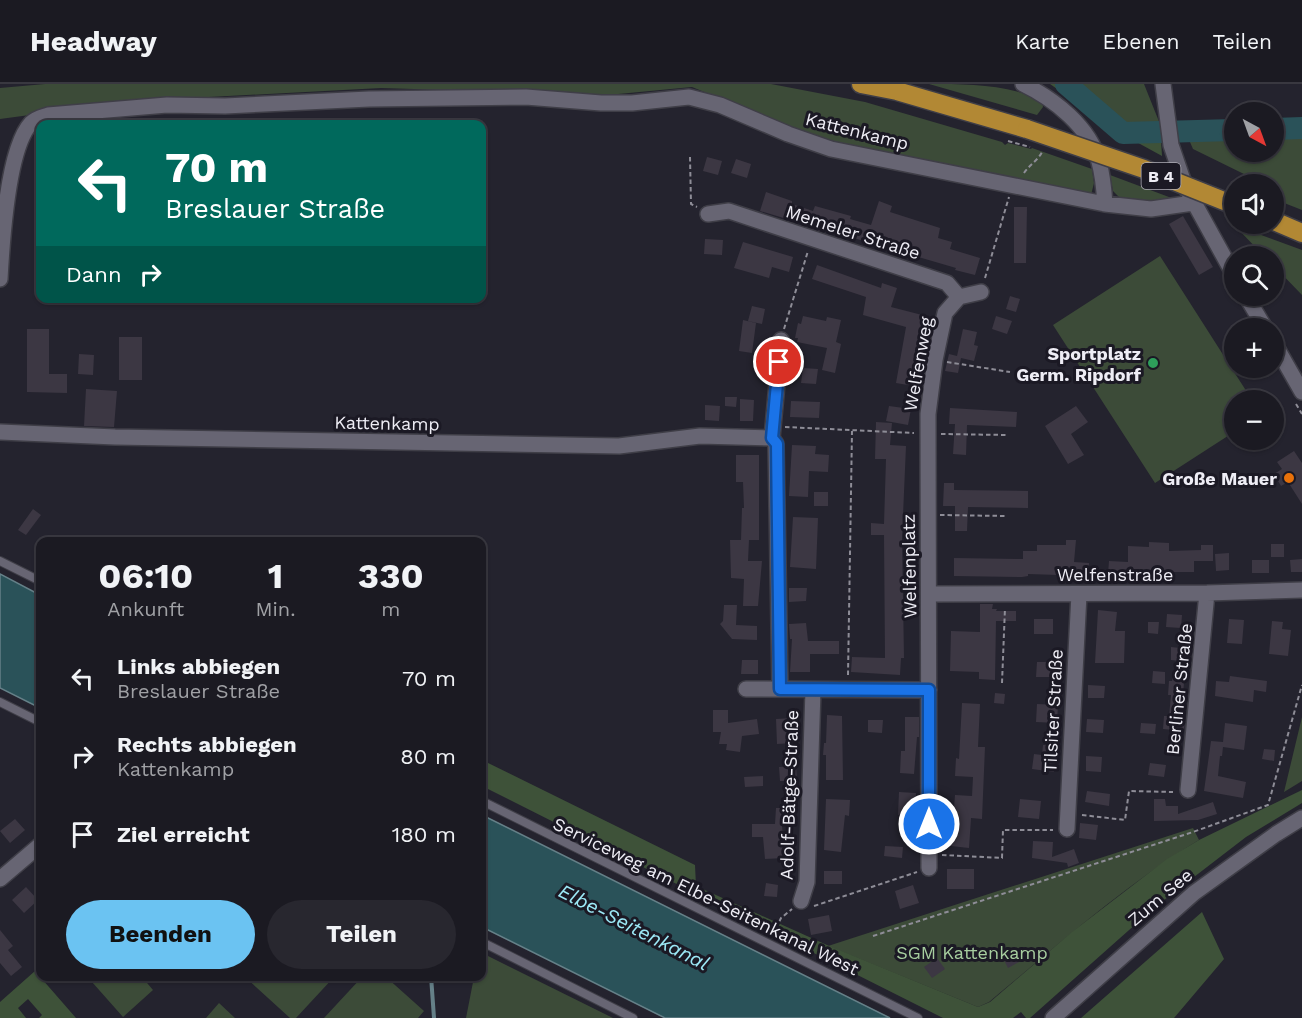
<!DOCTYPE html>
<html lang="de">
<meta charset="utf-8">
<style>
:root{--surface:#1b1a22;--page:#28272f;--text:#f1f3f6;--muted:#a0a1a5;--line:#393840;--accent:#6bc3f2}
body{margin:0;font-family:"Work Sans",sans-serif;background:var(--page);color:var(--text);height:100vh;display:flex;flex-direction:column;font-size:22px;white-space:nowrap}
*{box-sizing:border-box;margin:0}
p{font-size:20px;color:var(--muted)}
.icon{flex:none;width:33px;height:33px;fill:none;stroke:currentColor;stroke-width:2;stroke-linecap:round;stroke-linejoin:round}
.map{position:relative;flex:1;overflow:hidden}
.panel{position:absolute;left:36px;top:453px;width:450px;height:444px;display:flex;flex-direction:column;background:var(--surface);border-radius:12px;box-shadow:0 2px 4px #0004,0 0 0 2px var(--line)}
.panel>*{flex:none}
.guide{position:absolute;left:36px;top:36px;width:450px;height:183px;border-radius:12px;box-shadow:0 2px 4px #0004,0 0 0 2px var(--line);background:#00695c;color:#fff;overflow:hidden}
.needle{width:39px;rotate:139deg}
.fabs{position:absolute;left:1224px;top:18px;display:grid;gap:12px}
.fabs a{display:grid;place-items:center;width:60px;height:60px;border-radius:50%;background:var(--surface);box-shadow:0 2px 4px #0004,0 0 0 2px var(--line);font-size:30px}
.pin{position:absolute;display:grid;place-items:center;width:51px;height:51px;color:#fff;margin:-26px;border:3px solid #fff;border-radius:50%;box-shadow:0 2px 6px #0007}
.me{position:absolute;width:66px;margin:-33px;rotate:0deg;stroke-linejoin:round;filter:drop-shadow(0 0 4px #0008)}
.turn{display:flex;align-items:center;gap:21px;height:126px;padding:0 30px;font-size:27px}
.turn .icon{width:78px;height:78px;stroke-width:2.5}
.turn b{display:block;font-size:42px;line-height:51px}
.then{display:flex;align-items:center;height:57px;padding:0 30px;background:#0003;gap:12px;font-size:22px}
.eta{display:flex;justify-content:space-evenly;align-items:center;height:102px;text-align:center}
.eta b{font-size:36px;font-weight:700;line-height:42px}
.cta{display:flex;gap:12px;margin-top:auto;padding:12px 30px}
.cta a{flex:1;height:69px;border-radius:36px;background:var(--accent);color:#111;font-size:24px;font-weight:700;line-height:69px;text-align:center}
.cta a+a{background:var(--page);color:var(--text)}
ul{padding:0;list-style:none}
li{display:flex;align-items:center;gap:18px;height:78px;padding:0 30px}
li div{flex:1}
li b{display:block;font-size:22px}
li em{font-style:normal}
header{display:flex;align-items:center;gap:36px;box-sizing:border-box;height:84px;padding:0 30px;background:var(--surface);border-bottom:2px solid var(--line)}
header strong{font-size:28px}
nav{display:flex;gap:33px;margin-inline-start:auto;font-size:21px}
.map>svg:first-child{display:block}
.green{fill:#3c4b38}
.forest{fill:#3e5239}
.water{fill:#2a5259;stroke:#658088;stroke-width:1.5}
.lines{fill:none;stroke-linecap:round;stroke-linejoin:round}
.stream{stroke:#658088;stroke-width:4}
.river{stroke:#2a5259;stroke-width:22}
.building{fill:#3c3743}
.service-casing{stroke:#3f3e47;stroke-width:10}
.minor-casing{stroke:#3f3e47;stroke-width:18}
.trunk-casing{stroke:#3f3e47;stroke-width:21}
.path{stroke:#8e8d97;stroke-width:2;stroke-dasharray:4.5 3;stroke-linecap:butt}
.service{stroke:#676573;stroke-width:8}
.minor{stroke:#676573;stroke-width:15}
.trunk{stroke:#b28834;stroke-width:18}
.trunk-bridge-casing{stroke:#3f3e47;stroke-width:21;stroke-linecap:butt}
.trunk-bridge{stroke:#b28834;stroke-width:18}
.route-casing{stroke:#114b97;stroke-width:15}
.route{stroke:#1a73e8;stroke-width:10}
.leisure-dot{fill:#2e9e5b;stroke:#1b1924;stroke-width:2}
.food-dot{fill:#e8710a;stroke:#1b1924;stroke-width:2}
.labels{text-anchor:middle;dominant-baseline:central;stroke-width:6;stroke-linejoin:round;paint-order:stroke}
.shield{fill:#1b1924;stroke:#afadb6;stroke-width:1.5}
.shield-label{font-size:16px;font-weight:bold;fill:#eeedf5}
.street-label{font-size:18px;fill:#eeedf5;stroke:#1b1924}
.poi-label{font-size:18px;font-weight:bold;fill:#eeedf5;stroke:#1b1924;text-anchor:end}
.park-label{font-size:18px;fill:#a7ce9f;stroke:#1b1924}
.water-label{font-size:20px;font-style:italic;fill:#9ce8f6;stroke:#1b1924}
</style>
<header>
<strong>Headway</strong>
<nav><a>Karte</a><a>Ebenen</a><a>Teilen</a></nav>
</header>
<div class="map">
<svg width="1302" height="934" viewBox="0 0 1302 934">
<rect width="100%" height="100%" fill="#24232e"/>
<path class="green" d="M45 0H771L865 18 1002 58 1005 61 1008 59 1031 65 1032 64 1092 85 1094 99 1091 111 827 58 692 3 608 11 381 4 134 17 0 35V4Z
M929 0C967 0 1009 0 1042 17L1043 23 1037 31Z
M1077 0H1144L1160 40 1126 46Z
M1302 47V126L1274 115V100H1254L1246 91 1193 65 1187 51 1234 50V68H1274V48Z
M1110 91 1177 116 1151 120 1123 117 1113 107Z
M1234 141 1302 166V211L1274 182V172H1264Z
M1160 172 1252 316H1234V348L1155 399 1053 241Z
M1302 633V697L1284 708Z
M1193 744 1199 756C1123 802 1057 862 989 918L978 923 828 862Z
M482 869 613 934H466L474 893 482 892Z
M98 893H142L153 906 123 933 92 898Z
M245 893H334L296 934H290Z
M362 893H386L424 927 418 934H324Z
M219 919 235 934H206Z"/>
<path class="forest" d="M1050 0H1077L1126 46 1160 40 1162 72 1120 49Z
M482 676 695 781 696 802 827 861 978 923 990 918 1072 848 1167 775 1199 756 1302 706V719L1246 753 1155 823 1030 934H1026L1021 928 1013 934H943L482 702Z
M1202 828 1224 875 1174 934H1081Z
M35 887 76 934H39L42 931 28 915 18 924 26 934H0V918Z"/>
<path class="water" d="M0 490 40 511V624L0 604Z
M482 731 890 934H665L482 843Z"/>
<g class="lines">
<path class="stream" d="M431 892 434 934"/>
<path class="river" d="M1066 0 1123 49 1234 46
M1274 45 1302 44"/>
</g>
<path class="building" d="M707 73 722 77 718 91 703 87Z
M736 75 751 80 747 94 731 89Z
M766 108 792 117V120L813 127 815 122 851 132 850 135 871 141 879 117 892 122 890 128 940 144 938 154 952 158 950 165 980 174 975 191 955 186 956 184 833 148 832 150 816 146 817 144 760 127Z
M1014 123H1027L1026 179H1014Z
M1183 132 1213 183 1199 191 1169 140Z
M705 155 723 156 722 171 704 170Z
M743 158 793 173 789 188 772 183 769 194 734 184Z
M817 181 881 204 882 199 897 204 891 223 926 232 915 287H916L914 302 896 299 906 243 863 231 866 213 812 195Z
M1010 212 1020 215 1016 228 1006 225Z
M752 222 765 225 762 240 748 237Z
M803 232 826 237 827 233 841 236 836 258 841 260 835 289 822 286 827 264 797 258 798 254H795L798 239 801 240Z
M996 232 1012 237 1007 250 992 245Z
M743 236 756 239 752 269 739 267Z
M27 245H49V290H67V309L27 308Z
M963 245 977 248 974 261 978 262 974 277 961 274 958 289 945 287 949 270 957 272Z
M119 253H142V296H119Z
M79 270 94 271 93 291 78 290Z
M803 284 818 285 816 300 801 299Z
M86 305 117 307 114 343 84 342Z
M725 313H737L736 323 725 322Z
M740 315 754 316 753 337H740Z
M791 317 820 318 819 334 790 333Z
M705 321 720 322 719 337 705 336Z
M889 322 911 325 908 341 886 337Z
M1076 322 1088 338 1071 350 1084 371 1068 380 1045 342Z
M950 324 1017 328 1016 343 967 341 966 371 953 370 955 340H949Z
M876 338 892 339 890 361 906 362 902 455 904 574H901L900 591 851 588 852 573 885 574 884 451H871V439L884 440 886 375H875Z
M792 361 816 362 815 370 829 371 828 388 809 387 808 413 789 412Z
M1294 367 1302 379V420L1288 398 1281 402 1274 390 1282 385 1277 378Z
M736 371H759V456H749L748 477H762L758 522H743L744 495 731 494 730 456H741L742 424H744L743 398H736Z
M944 399H954V406L1028 407V424L968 423 967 447H955V422H943Z
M814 408H828V422H814Z
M33 425 41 431 26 451 18 446Z
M793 433 818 434 816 485 790 483Z
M1066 456H1076L1074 478 1089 479V492L1028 490V492L1022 493 954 492V474L1023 475V467H1037V461H1066Z
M1149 458 1169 459V467L1201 466V461H1213V477H1194V488H1126V491L1108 490 1109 477 1128 478V462L1149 463Z
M1271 460H1284V473H1271Z
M1229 469V486L1216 487 1215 470Z
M1302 475V488H1291L1290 476Z
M1252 476H1269V489H1252Z
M789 504H807L806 517 789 518Z
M980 520H993L992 525H997L996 527H1016V537H996L995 596 979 595V588L950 587 951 547 980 548Z
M724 521H737L736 541 757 542V556L732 555 720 540 723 537Z
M1098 526 1117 528 1115 547H1125L1124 579H1095Z
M1167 530 1182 531 1181 544 1166 543Z
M1034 535H1053V550H1034Z
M1229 535 1244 536 1242 560 1227 559Z
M1272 537 1283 538 1282 545 1291 546 1288 572 1269 570Z
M1148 538H1159L1158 550 1148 549Z
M806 539 808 557H839V570H810V588H790L792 555H790L789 540Z
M1171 563 1189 565 1188 578 1171 576Z
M742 576H758V590H741Z
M1037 578H1056V593H1036Z
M1153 587 1165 588V600L1152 599Z
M1173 592H1182L1181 598H1184L1183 612H1180L1178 637H1185L1184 647 1163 645 1164 632H1169L1171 611H1168L1169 597H1172Z
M1230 592 1267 597 1266 608 1254 606 1253 618 1215 612 1216 597 1229 598Z
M1088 601 1105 602 1104 614H1088Z
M995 609 1005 610 1004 620 994 619Z
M962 619 980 620 978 663H985L982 735 971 734 969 764 951 762 955 711 972 712 973 693 955 692 956 674 959 675Z
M1037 620 1058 621 1057 639 1036 638Z
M713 626H728V639L757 635 759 650 742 652 740 668 726 666 727 660H719L721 648H713Z
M827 631 842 632 843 696H826V671H823L824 659H826Z
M905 633H919V653H917L914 690 900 689 901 667H905Z
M793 634V659L777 660 776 635Z
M1087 635 1104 636 1103 649 1086 648Z
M868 636H883L882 649 868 648Z
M1141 639 1156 640 1155 650 1140 649Z
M1225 639 1247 642 1244 666 1223 663 1222 672H1220L1218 692 1246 698 1243 714 1204 707 1211 657 1223 658Z
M1043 661H1056L1054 688 1032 685 1034 670 1042 671Z
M1264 665 1275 666 1274 677 1262 675Z
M1086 672 1102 673 1101 688 1086 687Z
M1150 679 1166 681 1164 693 1148 691Z
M796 682 797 697H780L779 683Z
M763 692V702L745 703 744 693Z
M1087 707 1110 710 1109 722 1085 718Z
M899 708 916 709 915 732 898 731Z
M826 715 850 716 849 732 845 731 841 768 824 766Z
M1020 715 1041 717 1039 735 1018 733Z
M1154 715H1165L1166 722H1178V730L1213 718 1217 730 1198 736 1154 737Z
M776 724H793V740H775Z
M15 735 25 746 10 759 0 747Z
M1080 739 1098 741 1096 756 1079 754Z
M752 740H782L784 774 765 775 763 753H752Z
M1033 757 1053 758 1052 773 1074 765 1079 779 1068 783 1067 779 1032 774Z
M885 762 903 763 902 774 884 772Z
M947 785H974V805H947Z
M824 787H842V800H824Z
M766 799 778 801 777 813 764 812Z
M913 801 919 819 900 825 895 807Z
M26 803 38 816 24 829 12 816Z
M829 831 832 847 811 851 808 835Z
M0 846 13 862 8 866 22 883 11 892 0 879Z
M1013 866 1019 878 1008 884 1002 872Z
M937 874 945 885 932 894 924 883Z"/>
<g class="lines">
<g class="service-casing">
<path id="service" d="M0 477 40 497
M0 618 40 638
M482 717 918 934
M482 858 633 934"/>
</g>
<g class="minor-casing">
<path id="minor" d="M1023 0C1054 15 1090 43 1099 78 1103 92 1104 106 1105 120
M1163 0 1171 61 1185 102 1234 191
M708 130 729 127 947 199 959 213 981 208
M0 195C2 159 7 65 31 39 36 34 42 33 48 31L167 21 225 22 369 15 526 13 601 19H632L689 13 720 21 788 50 831 65 1105 120 1151 125 1193 119
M1246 212 1265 244
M1274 259 1302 308
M0 348 115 353 619 362 700 352 772 354 776 360 780 605
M772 354 781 256
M929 510 1207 509 1302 506
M746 605 929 606
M1188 706 1207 509
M1067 745 1079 510
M929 784 928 330 935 276 945 229 959 213
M0 795 40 761
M801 817 807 798 813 606
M1053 934 1194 809 1276 750 1302 734"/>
</g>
<g class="trunk-casing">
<path id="trunk" d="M861 0 897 7 1027 45
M1274 137 1302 149"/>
</g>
<path class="path" d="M1008 57 1030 63
M690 73 691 120 697 123
M1024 89C1030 80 1039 76 1043 66
M985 194 1009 113
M784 245 808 167
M947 278 1010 288
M1296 320 1302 330
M785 343 914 349
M941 350 1008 351
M940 431 1007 432
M848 591 852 347
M1002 599 1005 524
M1082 731 1125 736 1129 707 1173 708
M942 771 1002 774 1003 746H1053
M814 822 917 788
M773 851 781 834 792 825
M873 852 1193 748 1268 721 1302 601"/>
<use href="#service" class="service"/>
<use href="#minor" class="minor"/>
<use href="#trunk" class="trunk"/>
<g class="trunk-bridge-casing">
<path id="trunk-bridge" d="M1027 45 1144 85 1234 121"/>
</g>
<use href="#trunk-bridge" class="trunk-bridge"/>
</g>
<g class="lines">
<g class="route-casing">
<path id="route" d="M779 278 772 354 777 360 780 605 929 606V740"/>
</g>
<use href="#route" class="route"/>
</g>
<circle class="leisure-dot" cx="1153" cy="279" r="6"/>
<circle class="food-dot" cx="1289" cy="394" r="6"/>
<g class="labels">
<rect class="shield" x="1141.5" y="79" width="39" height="26" rx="4.5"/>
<g class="shield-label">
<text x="1161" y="92">B 4</text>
</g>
<g class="street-label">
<text transform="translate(857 47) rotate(14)">Kattenkamp</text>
<text transform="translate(853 148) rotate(18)">Memeler Straße</text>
<text transform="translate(918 280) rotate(-80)">Welfenweg</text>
<text transform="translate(387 339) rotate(1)">Kattenkamp</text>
<text transform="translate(909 482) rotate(-91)">Welfenplatz</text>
<text x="1115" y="490">Welfenstraße</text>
<text transform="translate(1179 605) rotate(-84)">Berliner Straße</text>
<text transform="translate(1053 627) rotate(-87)">Tilsiter Straße</text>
<text transform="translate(789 711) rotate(-88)">Adolf-Bätge-Straße</text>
<text transform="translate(706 812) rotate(26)">Serviceweg am Elbe-Seitenkanal West</text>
<text transform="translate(1160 813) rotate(-40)">Zum See</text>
</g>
<g class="poi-label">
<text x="1141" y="269">Sportplatz<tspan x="1141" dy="21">Germ. Ripdorf</tspan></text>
<text x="1277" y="394">Große Mauer</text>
</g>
<g class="park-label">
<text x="972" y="868">SGM Kattenkamp</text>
</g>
<g class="water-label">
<text transform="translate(634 843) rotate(27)">Elbe-Seitenkanal</text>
</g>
</g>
</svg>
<div class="fabs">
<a><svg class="needle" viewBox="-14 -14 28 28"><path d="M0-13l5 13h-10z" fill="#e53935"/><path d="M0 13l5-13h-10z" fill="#a0a1a5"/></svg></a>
<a><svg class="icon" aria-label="sound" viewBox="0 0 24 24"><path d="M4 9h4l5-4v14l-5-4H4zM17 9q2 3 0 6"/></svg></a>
<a><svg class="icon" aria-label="search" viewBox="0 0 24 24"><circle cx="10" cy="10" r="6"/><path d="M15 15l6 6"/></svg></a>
<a>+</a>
<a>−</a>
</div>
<div class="pin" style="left:779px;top:278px;background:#d93025"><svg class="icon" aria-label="arrive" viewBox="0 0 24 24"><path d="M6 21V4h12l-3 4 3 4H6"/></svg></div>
<svg class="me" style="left:929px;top:740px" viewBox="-20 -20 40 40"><circle r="17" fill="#1a73e8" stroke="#fff" stroke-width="3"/><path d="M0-11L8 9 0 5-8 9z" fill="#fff"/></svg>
<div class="guide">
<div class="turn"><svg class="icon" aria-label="left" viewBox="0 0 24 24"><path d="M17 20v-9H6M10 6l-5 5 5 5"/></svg><div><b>70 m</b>Breslauer Straße</div></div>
<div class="then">Dann<svg class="icon" aria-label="right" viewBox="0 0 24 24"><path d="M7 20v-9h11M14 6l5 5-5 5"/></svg></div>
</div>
<section class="panel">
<div class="eta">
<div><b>06:10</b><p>Ankunft</p></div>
<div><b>1</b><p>Min.</p></div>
<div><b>330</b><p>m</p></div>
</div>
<ul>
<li><svg class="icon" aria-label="left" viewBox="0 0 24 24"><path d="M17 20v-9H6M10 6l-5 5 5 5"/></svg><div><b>Links abbiegen</b><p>Breslauer Straße</p></div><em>70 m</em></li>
<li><svg class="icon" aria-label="right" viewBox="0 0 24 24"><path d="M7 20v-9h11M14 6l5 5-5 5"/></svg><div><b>Rechts abbiegen</b><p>Kattenkamp</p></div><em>80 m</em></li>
<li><svg class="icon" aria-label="arrive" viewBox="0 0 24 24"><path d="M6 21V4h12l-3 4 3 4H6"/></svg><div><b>Ziel erreicht</b></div><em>180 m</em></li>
</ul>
<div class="cta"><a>Beenden</a><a>Teilen</a></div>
</section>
</div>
